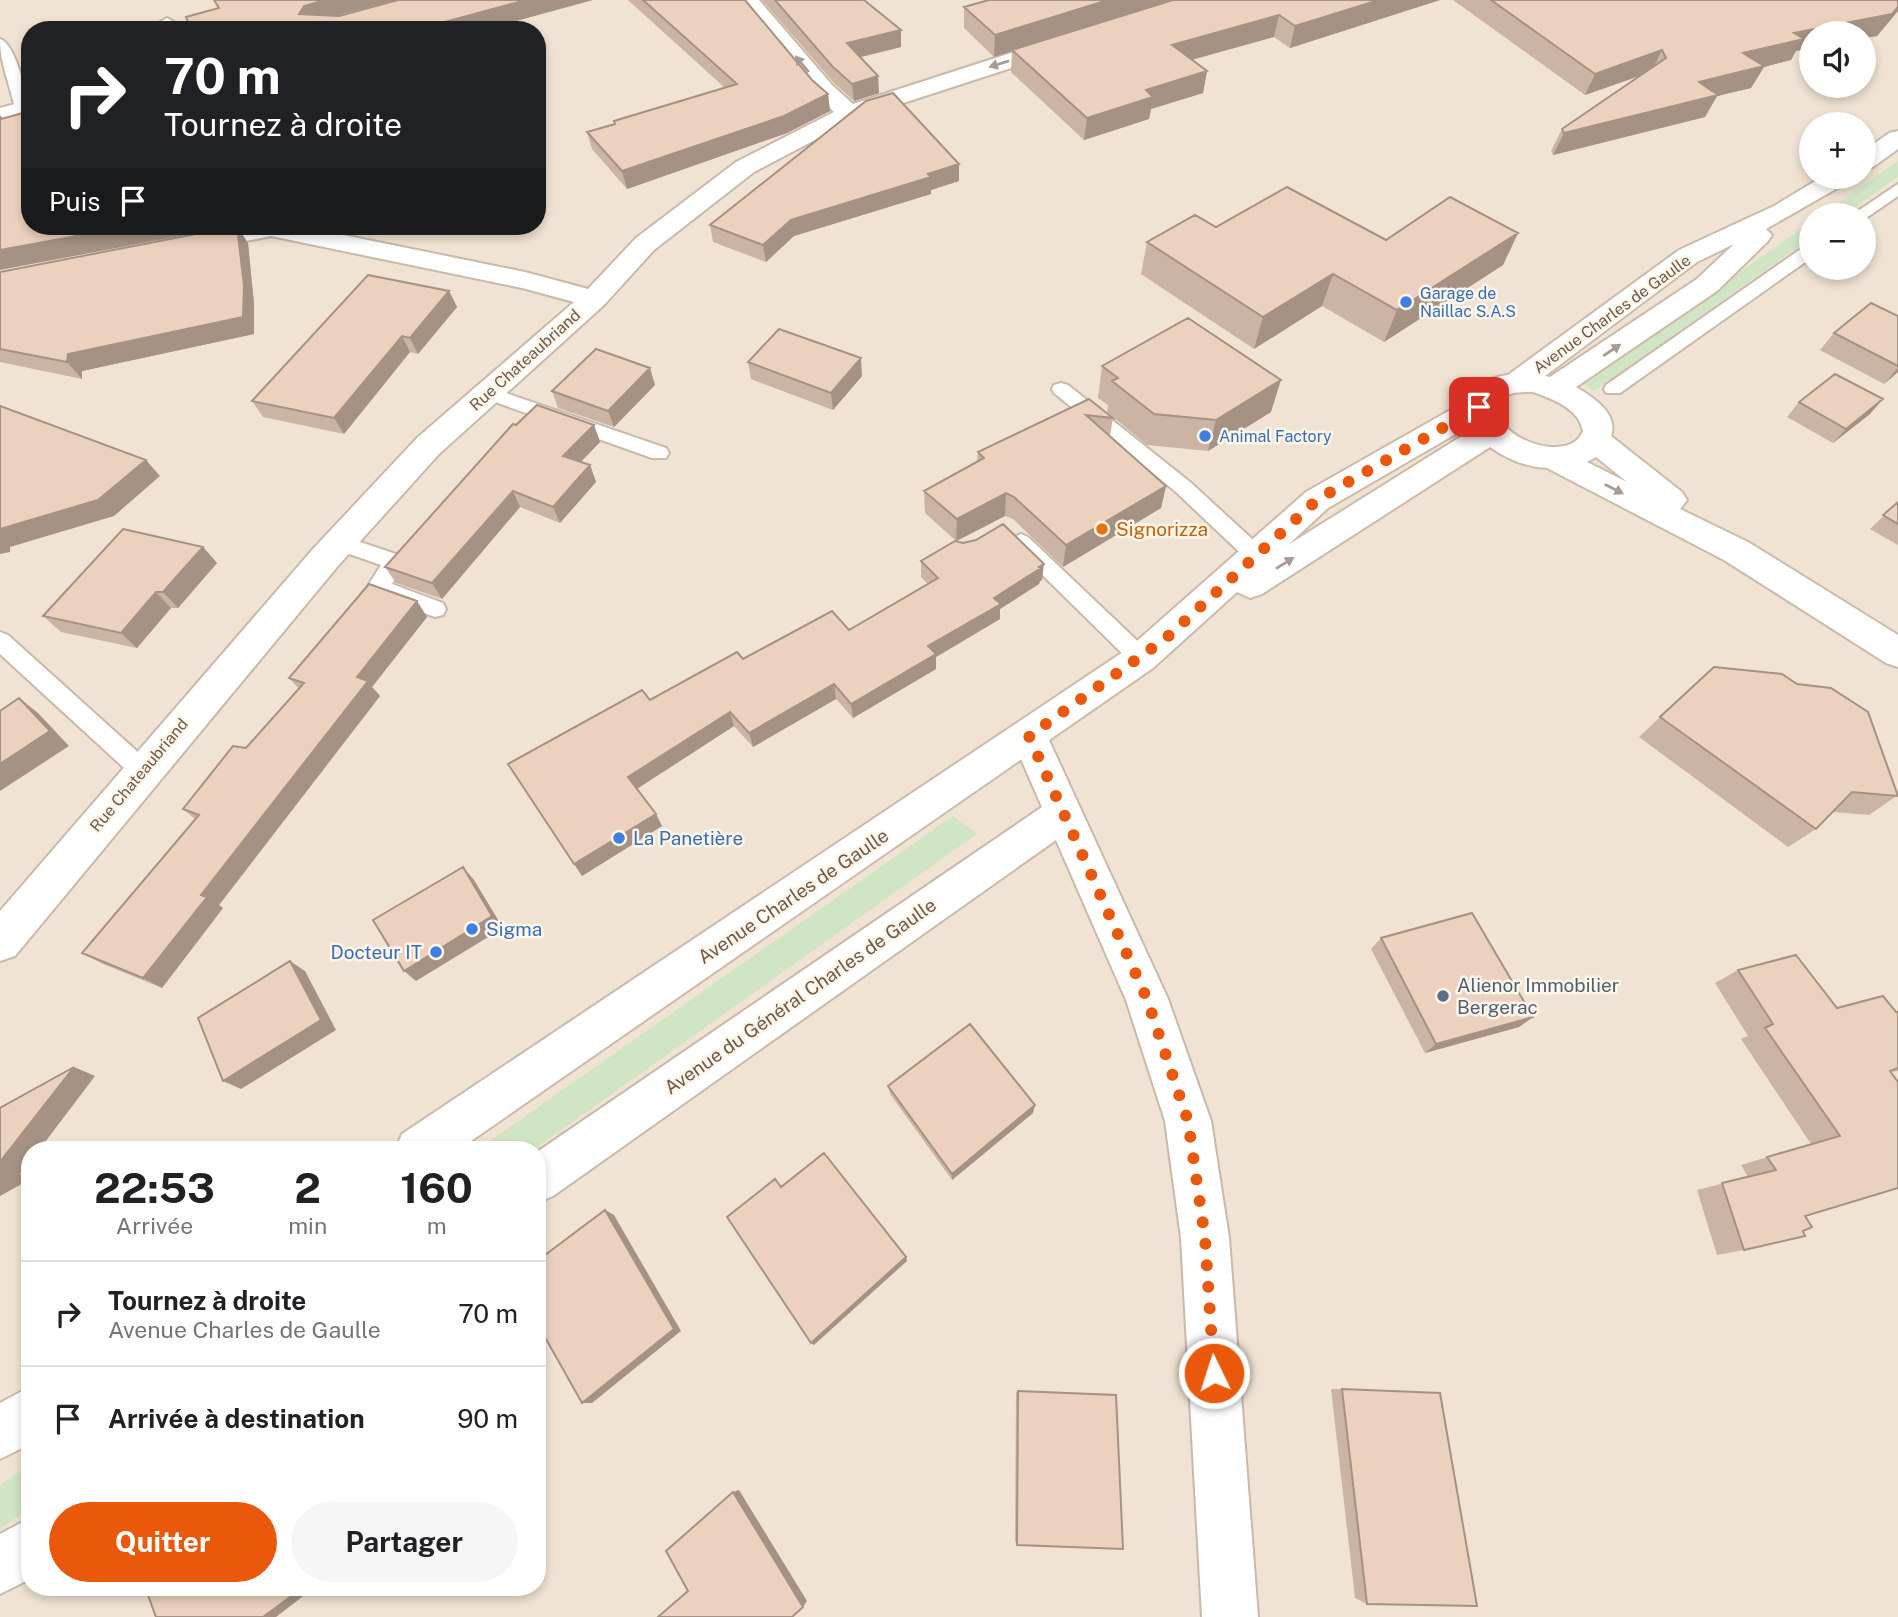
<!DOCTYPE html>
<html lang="fr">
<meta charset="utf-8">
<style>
:root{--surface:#fff;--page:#f6f6f6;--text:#202124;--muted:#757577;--line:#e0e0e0;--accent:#ea580c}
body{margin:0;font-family:"Public Sans",sans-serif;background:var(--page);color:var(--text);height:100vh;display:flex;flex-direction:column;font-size:26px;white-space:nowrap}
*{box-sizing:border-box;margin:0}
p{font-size:23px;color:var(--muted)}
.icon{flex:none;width:38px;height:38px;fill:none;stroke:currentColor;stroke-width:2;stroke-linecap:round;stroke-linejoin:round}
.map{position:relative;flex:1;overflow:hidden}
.side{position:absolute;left:21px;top:1141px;width:525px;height:455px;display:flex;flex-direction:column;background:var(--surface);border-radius:28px;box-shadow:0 4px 10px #0003}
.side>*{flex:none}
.guide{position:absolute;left:21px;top:21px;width:525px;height:214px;border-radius:28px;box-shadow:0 4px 10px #0003;background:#202124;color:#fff;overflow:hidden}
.controls{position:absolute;left:1799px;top:21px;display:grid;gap:14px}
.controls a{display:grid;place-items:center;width:77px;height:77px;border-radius:50%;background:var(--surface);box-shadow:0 4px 10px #0003;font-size:35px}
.pin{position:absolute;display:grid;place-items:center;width:60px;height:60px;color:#fff;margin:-30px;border-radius:14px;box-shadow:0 4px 10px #0006}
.me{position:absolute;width:77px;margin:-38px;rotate:356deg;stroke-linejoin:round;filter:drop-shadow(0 0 5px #0008)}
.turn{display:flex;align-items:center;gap:24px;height:147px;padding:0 28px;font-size:32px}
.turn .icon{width:91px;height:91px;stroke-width:2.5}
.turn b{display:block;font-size:49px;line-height:60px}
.then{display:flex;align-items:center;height:66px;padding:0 28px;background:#0003;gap:14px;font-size:26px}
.eta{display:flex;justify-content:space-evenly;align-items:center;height:119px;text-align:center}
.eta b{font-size:42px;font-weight:700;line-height:49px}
.primary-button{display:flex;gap:14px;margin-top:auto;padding:14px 28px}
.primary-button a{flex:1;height:80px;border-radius:42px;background:var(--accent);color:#fff;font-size:28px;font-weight:700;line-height:80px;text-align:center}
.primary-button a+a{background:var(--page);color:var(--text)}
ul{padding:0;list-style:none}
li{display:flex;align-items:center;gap:21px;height:105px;padding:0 28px;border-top:2px solid var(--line)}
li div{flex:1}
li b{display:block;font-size:26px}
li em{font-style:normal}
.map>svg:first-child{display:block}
.residential{fill:#f0e3d3;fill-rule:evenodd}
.green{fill:#d0e5c4}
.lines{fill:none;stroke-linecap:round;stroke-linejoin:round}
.lane-casing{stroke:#c9b9ab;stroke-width:4}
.street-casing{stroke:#c9b9ab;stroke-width:4}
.secondary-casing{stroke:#ccbaaa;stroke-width:4}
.lane{fill:#fff;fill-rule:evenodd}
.street{fill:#fff;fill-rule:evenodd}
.secondary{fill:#fff;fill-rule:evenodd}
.wall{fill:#cbb4a3}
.shaded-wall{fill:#a59285}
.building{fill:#ecd1be;stroke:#a59285;stroke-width:2}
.oneway{fill:#a99b94}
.route{stroke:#ea580c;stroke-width:12;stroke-dasharray:0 21.6}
.shop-dot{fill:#3f7fe0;stroke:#fdf6e9;stroke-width:2.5}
.food-dot{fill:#e8710a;stroke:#fdf6e9;stroke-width:2.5}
.service-dot{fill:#5c6f8a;stroke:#fdf6e9;stroke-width:2.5}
.labels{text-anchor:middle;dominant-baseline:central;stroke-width:5;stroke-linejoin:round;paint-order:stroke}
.far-shop-label{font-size:16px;fill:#366cbe;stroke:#fdf6e9;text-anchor:start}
.far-street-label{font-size:16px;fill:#6f594c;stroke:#fdf6e9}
.food-label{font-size:19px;fill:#c56008;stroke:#fdf6e9;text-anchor:start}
.shop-label{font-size:19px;fill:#366cbe;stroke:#fdf6e9;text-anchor:start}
.street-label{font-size:19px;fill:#6f594c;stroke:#fdf6e9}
.service-label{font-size:19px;fill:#4e5e75;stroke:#fdf6e9;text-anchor:start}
</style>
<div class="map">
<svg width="1898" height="1617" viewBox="0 0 1898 1617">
<rect width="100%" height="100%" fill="#f9f1e3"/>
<path class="residential" d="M0 0H1898V1617H0ZM30 30H537V226H30ZM1811 33H1864V86H1811ZM1811 124H1864V177H1811ZM1811 215H1864V268H1811ZM30 1150H537V1587H30Z"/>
<path class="green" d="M1898 161V177L1844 215H1821Z
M1811 222V238L1594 391 1581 383Z
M953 816 977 834 533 1150H477Z
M30 1464V1508L0 1529V1485Z"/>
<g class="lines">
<g class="lane-casing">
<path id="lane" d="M167 18 174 22V30H160V22Z
M0 39C15 43 27 94 29 109L27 112 22 113 15 109C10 84 0 64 0 39Z
M1898 184V196L1866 218 1864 215H1852Z
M1811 245V258L1620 393H1606L1604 389 1606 385 1805 246Z
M1061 383 1068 385 1190 482 1263 549 1267 555 1263 561 1256 563 1249 561 1176 492 1054 393 1052 389 1054 385Z
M488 387 666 448 669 453 666 458H652L481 397 479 393 481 389Z
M1021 534 1028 537 1149 652 1152 658 1149 664 1141 667 1133 664 1014 547 1011 542 1014 537Z
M339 535 402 556 406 562 392 584 443 603 446 609 443 615 435 617 370 593 367 587 381 565 332 548 329 543 332 538Z
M0 632 8 635 151 764 155 771 151 778 143 781 135 778 0 654Z"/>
</g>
<g class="street-casing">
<path id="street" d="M737 0H759L832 85 853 104 1054 39H1070L1073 44 1070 49 857 118 754 172 654 250 604 305 439 454 337 567 15 956 0 961V911L313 549 417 438 574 302 522 288 271 236 191 252 182 250 178 244 182 238 243 226H299L525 272 588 289 636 238 736 162 834 112 816 95Z
M30 100V114L0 122V108Z
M1029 721 1042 725 1168 999 1211 1121 1229 1238 1258 1617H1202L1181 1238 1165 1121 1126 1000 1056 840 553 1196 537 1203V1152L1042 807 1011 736 1016 725Z
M30 1518V1579L0 1594V1534Z"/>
</g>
<g class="secondary-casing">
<path id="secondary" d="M1898 131V149L1873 167 1864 169V151L1889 133Z
M1822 177H1852L1848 182 1766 229 1772 235 1768 241 1717 291 1576 387C1593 397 1619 414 1611 436L1682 492 1687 500 1680 509 1748 542 1898 635V667L1886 663 1724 560 1547 468C1526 467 1507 459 1490 447L1262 594 1250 598 1237 592 1153 668 458 1150H395L402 1134 1129 648 1306 492 1468 400C1475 384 1491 377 1508 375L1679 250 1774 206ZM1734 244 1697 279 1550 377 1545 376 1697 262ZM1533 392C1552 399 1579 408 1583 431 1577 445 1565 447 1551 447 1504 444 1464 389 1533 392ZM1471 425 1473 429 1288 545 1328 508ZM1596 457 1627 482 1587 462Z
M30 1387V1444L0 1459V1403Z"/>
</g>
<use href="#lane" class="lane"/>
<use href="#street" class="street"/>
<use href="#secondary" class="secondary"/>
</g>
<path class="wall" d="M628 0H745L812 80 828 94 830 111 787 133 627 189 592 149 587 132 725 88Z
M762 0H864L901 47 860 57 878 76 879 93 854 101 834 83Z
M989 0H1440L1290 48 1274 37 1192 60 1207 71 1203 93 1151 109 1149 119 1084 140 1011 72 1012 51 994 57 964 28V7Z
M1453 0H1898L1897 12 1877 36 1796 51 1791 60 1764 67 1751 88 1717 96 1705 117 1553 155 1551 151 1562 129 1641 75 1585 95Z
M959 164V181L931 190V194L794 236 766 262 713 242 710 225Z
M1216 227 1386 240 1518 233 1503 265 1384 342 1322 306 1254 349 1141 274 1147 242Z
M248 243 254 304V334L82 371V379L0 362V272Z
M449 291 457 307 418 354 410 352 344 434 263 417 252 401Z
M1898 316V372L1884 384 1820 350 1834 333Z
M748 362 862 376 833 410 751 379Z
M1102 366 1271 412 1208 451 1147 445 1107 412 1108 405 1098 398Z
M655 385 614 427 558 408 552 391Z
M1089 399 1113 418 1110 436 1166 486 1161 508 1063 567 1013 519 1005 516 957 541 1042 580 1040 581 1039 584 1000 609V619L936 657V669L853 718 836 699 753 747 734 726 637 789 656 814 662 826 582 876 650 700 743 659 849 630 928 584 921 577V561L956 541 925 513 924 491 977 461 978 452Z
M1799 402 1870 414 1833 443 1787 417Z
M516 425H594L600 442 581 462 590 465 596 482 560 523 520 507 442 599 396 583 385 567Z
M1898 502V545L1870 529Z
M203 547 217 563 178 608H171L137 648 61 632 43 616Z
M417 601 427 617 372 687 380 696 219 905 223 908 162 988 103 964 82 953 195 819 183 809 246 748 299 689 289 678Z
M1660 717 1898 795 1869 815 1833 812 1816 829 1788 847 1639 737Z
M1381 938 1533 1017 1519 1027 1425 1053 1371 949Z
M1738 970 1837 1008 1898 1012V1071L1891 1072 1805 1216 1744 1250 1717 1255 1697 1190 1748 1177 1741 1165 1811 1144 1741 1039 1748 1036 1715 983Z
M888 1086 1033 1113 952 1180 890 1094Z
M1331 1389H1342L1367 1604 1355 1598Z
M1018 1391 1017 1545 1015 1541 1016 1392Z"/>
<path class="shaded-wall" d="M325 0H397L311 22 299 14 304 6Z
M526 0H593L483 30H435L437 24Z
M1108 0H1173L994 57 995 35Z
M1379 0H1440L1290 48 1295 26Z
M1898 7V11L1877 36 1864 38V33H1811V48L1796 51 1791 60 1764 67 1751 88 1717 96 1705 117 1553 155 1564 133 1699 82 1743 53 1794 33Z
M1279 15 1274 37 1169 66 1172 45Z
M901 30V47L849 60 847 43Z
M1662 50 1651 72 1585 95 1595 74Z
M1207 71 1203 93 1151 109 1149 119 1084 140 1087 118 1146 90Z
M878 76 879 93 854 101 852 84Z
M828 94 830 111 787 133 627 189 622 171Z
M959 164V181L931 190V194L794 236 766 262 763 245 791 220Z
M131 226H233L0 270V250Z
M237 226 248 243 254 304V334L82 371V379L67 362 68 354Z
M1518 233 1503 265 1384 342 1397 310Z
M1333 274 1322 306 1254 349 1263 317Z
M449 291 457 307 418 354 410 338Z
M402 336 410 352 344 434 334 418Z
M861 358 862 376 833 410 831 393Z
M650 368 655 385 614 427 608 411Z
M1898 368V372L1884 384Z
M1281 380 1271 412 1208 451 1216 420Z
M1883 399 1870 414 1833 443 1846 429Z
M594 425 600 442 570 473 563 456Z
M146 460 160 476 114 516 10 547V552L0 554V529Z
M590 465 596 482 560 523 553 507Z
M1166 486 1161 508 1063 567 1066 545Z
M513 491 520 507 442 599 432 583Z
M1006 493 1005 516 956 541 957 519Z
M203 547 217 563 178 608 163 592Z
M1044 564 1042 580 1040 581 1039 584 1000 609V619L936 657V669L853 718 851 704 994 598Z
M156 592 171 608 137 648 121 633Z
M417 601 427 617 372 687 380 696 219 905 223 908 162 988 143 978 357 677Z
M834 684 836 699 753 747 749 733Z
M19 698 38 713 69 746 0 791V764Z
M730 712 734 726 635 790 628 777Z
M656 814 662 826 582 876 574 864Z
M463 867 474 880 503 928 416 981 404 971Z
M290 961 305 971 336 1030 241 1089 223 1081Z
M1533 1017 1519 1027 1425 1053 1436 1044Z
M74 1067 95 1076 39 1150H30V1161L20 1174 27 1181 0 1196V1162Z
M1035 1105 1033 1113 952 1180V1174Z
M605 1210 614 1215 681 1331 592 1403H582Z
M906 1257 907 1261 814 1345 811 1343Z
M739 1490 807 1601 803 1607 733 1492Z
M296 1587H315L276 1617H263Z"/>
<path class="building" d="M214 0H325L304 6 299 14 339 16 398 0H526L437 24 440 28 435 30H165L164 28 188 22 186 17 219 8Z
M643 0H745L812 80 828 94 784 116 622 171 587 132 615 124 614 121 737 84Z
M775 0H864L901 30 847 43 878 76 852 84 832 66Z
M989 0H1108L995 35 964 7Z
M1173 0H1379L1295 26 1279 15 1172 45 1207 71 1146 90 1153 97 1087 118 1012 50Z
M1491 0H1898V7L1892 14 1794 33 1804 39 1743 53 1764 66 1699 82 1718 95 1564 133 1562 129 1666 58 1662 50 1595 74Z
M893 93 959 164 928 174 931 177 791 220 763 245 710 225 866 101Z
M30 111V226H131L0 250V116L1 119Z
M1287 187 1386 240 1450 197 1518 233 1397 310 1333 274 1263 317 1147 242 1195 215 1216 227Z
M237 226 244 286 243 317 68 354 67 362 0 349V272Z
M368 275 449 291 410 338 402 336 334 418 252 401Z
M1871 303 1898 316V366L1834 333Z
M1188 318 1281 380 1216 420 1154 414 1112 381 1118 378 1102 366Z
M779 329 861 358 831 393 748 362Z
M596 349 650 368 608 411 552 391Z
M1835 374 1883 399 1846 429 1799 402Z
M1089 399 1113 418 1086 415 1166 486 1066 545 1014 497 1006 493 957 519 924 491 984 458 978 452Z
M537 405 594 425 563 456 590 465 553 507 513 491 432 583 385 567 513 424 516 425Z
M0 406 146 460 98 500 0 529Z
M1898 502V524L1883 515Z
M1003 524 1044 564 1039 567 1041 568 994 598 1001 604 928 646 936 654 851 704 834 684 749 733 730 712 628 777 656 814 574 864 508 764 642 690 650 700 737 652 743 659 832 611 849 630 938 578 921 561 955 541 963 543 976 540Z
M123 529 203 547 163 592H156L121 633 43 616Z
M369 584 417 601 357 677 368 681 201 895 207 897 143 978 82 953 199 815 183 809 233 746 246 748 304 683 289 678Z
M1714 667 1782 674 1797 684 1831 688 1868 712 1898 796 1852 792 1816 829 1660 717Z
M19 698 50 731 0 764V711Z
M463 867 492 916 404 971 373 920Z
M1472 913 1533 1017 1436 1044 1381 938Z
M1796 955 1837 1008 1883 996 1896 1012H1898V1068L1890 1071 1898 1082V1188L1805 1216 1812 1227 1803 1231 1805 1236 1744 1250 1722 1183 1776 1170 1767 1157 1840 1136 1765 1028 1773 1024 1738 970Z
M290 961 321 1020 223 1081 198 1018Z
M970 1024 1035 1105 952 1174 888 1086Z
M74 1067 0 1162V1108Z
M824 1153 906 1257 811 1343 727 1217 775 1179 781 1187Z
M605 1210 674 1329 582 1403 537 1323V1261Z
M1342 1389 1440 1393 1477 1606 1367 1604Z
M1018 1391 1116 1395 1123 1549 1017 1545Z
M733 1492 803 1607 792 1617H658L688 1591 666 1551Z
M145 1587H296L298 1591 263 1617H156Z"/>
<defs><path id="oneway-solid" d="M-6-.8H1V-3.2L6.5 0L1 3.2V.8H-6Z" transform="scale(1.75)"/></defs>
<g class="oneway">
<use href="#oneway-solid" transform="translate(802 64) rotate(-130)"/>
<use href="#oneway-solid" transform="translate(999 64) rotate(163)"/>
<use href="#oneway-solid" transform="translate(1612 350) rotate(-34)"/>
<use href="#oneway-solid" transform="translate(1614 489) rotate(27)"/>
<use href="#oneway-solid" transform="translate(1285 563) rotate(-32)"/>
</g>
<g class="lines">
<path class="route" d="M1214 1373 1205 1238 1188 1121 1147 999 1029 736 1165 639 1317 500 1479 407"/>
</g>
<g class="shop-dot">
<circle cx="1406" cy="302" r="7"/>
<circle cx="1205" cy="436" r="7"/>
<circle cx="619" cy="838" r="7"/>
<circle cx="472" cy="929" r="7"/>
<circle cx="436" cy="952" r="7"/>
</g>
<circle class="food-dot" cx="1102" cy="529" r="7"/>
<circle class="service-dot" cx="1443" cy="996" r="7"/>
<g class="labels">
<g class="far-shop-label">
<text x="1420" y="293">Garage de<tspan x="1420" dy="18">Naillac S.A.S</tspan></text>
<text x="1219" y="436">Animal Factory</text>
</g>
<g class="far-street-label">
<text transform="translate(1612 314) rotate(-36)">Avenue Charles de Gaulle</text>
<text transform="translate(525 360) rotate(-42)">Rue Chateaubriand</text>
<text transform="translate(139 775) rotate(-50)">Rue Chateaubriand</text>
</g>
<g class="food-label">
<text x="1116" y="529">Signorizza</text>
</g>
<g class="shop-label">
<text x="633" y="838">La Panetière</text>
<text x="486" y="929">Sigma</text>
<text x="422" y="952" text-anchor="end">Docteur IT</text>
</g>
<g class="street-label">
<text transform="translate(793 896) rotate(-34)">Avenue Charles de Gaulle</text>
<text transform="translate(800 996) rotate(-35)">Avenue du Général Charles de Gaulle</text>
</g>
<g class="service-label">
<text x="1457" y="985">Alienor Immobilier<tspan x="1457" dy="22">Bergerac</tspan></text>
</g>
</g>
</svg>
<div class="controls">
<a><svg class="icon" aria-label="sound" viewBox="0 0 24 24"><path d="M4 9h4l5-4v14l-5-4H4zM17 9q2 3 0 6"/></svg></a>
<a>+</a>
<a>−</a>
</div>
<div class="pin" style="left:1479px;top:407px;background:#d93025"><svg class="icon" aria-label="arrive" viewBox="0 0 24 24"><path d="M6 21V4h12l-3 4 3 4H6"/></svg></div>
<svg class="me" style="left:1214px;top:1373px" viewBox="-20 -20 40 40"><circle r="17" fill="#ea580c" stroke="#fff" stroke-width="3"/><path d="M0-11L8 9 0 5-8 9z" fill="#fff"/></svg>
<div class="guide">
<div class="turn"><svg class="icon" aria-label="right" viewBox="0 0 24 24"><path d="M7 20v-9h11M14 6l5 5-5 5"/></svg><div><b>70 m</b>Tournez à droite</div></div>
<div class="then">Puis<svg class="icon" aria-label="arrive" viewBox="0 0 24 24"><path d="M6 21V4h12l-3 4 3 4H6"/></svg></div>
</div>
<section class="side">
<div class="eta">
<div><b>22:53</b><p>Arrivée</p></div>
<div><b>2</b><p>min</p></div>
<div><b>160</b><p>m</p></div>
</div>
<ul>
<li><svg class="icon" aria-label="right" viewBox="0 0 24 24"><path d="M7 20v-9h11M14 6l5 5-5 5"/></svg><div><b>Tournez à droite</b><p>Avenue Charles de Gaulle</p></div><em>70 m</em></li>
<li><svg class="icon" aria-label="arrive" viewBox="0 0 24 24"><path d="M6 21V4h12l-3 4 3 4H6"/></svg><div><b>Arrivée à destination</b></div><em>90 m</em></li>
</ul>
<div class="primary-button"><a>Quitter</a><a>Partager</a></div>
</section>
</div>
